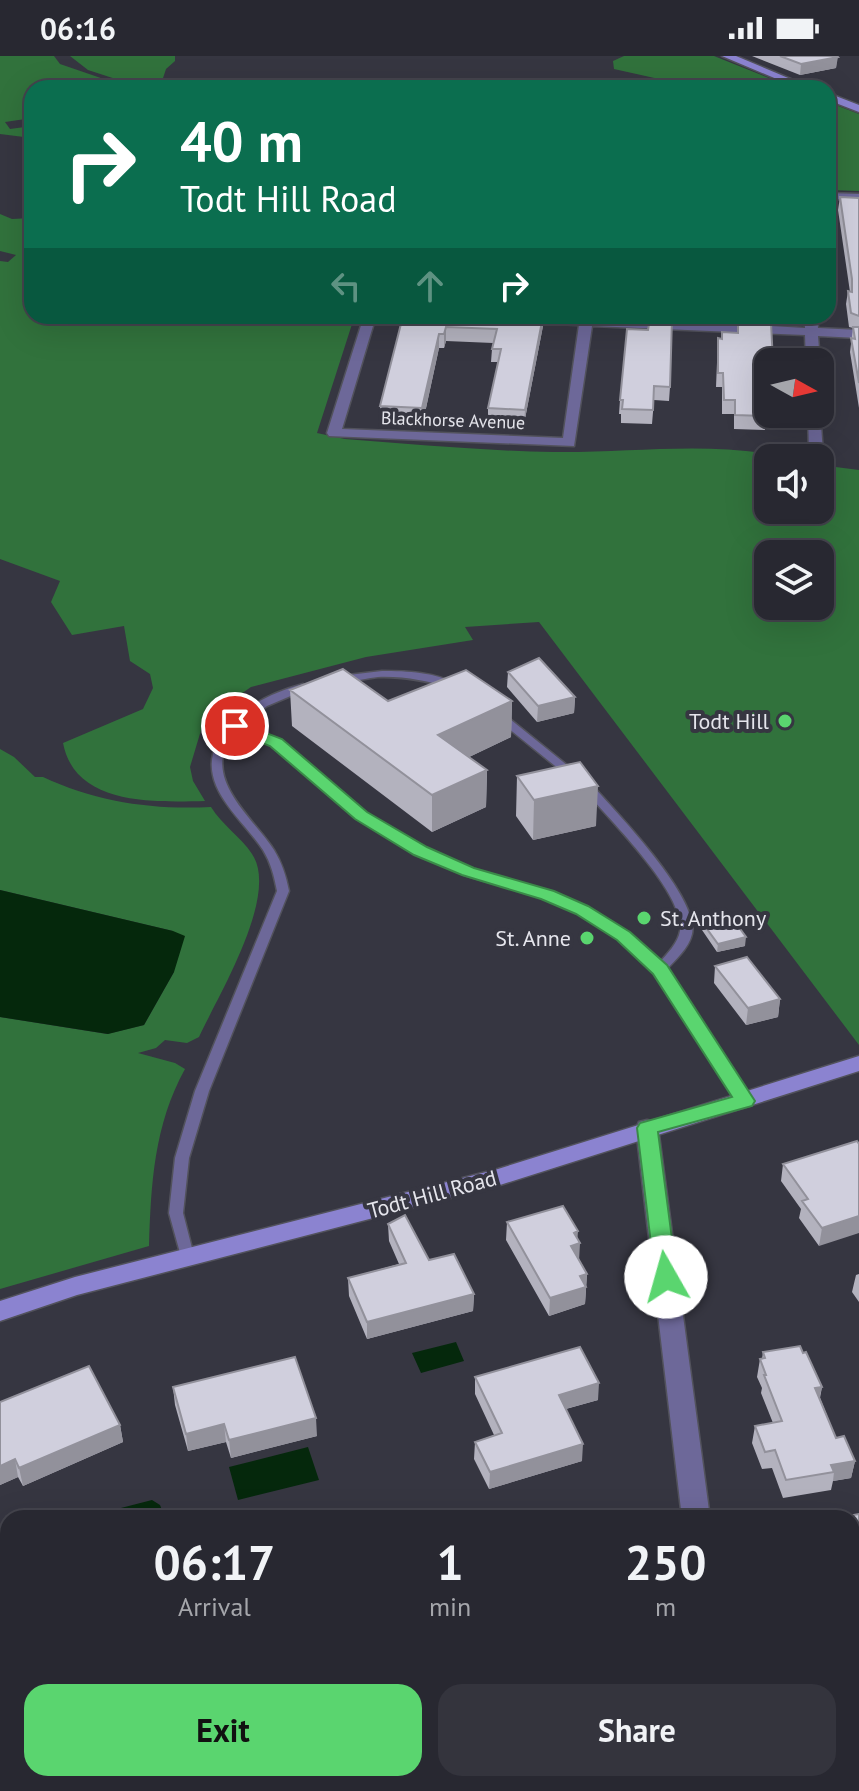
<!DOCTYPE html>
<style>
:root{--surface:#282831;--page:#34343d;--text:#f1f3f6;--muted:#a5a6ab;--line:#44444d;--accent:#5ad56f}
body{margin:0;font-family:"PT Sans",sans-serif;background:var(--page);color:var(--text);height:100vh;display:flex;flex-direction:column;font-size:30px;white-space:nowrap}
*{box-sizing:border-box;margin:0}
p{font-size:26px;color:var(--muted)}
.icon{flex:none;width:44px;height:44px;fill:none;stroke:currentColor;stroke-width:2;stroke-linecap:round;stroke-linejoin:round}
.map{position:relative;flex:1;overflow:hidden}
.drawer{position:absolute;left:0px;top:1454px;width:860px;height:282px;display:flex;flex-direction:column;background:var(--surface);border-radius:24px 24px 0 0;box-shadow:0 8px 32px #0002,0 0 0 2px var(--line)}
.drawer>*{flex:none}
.top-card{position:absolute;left:24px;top:24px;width:812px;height:244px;border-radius:24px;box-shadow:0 8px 32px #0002,0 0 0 2px var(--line);background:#0b6e4f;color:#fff;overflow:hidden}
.needle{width:52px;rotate:98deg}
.tools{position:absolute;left:754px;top:292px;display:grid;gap:16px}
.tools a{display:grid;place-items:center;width:80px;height:80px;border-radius:16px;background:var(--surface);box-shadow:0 8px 32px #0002,0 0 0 2px var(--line);font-size:40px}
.pin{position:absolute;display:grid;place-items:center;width:68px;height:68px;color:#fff;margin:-34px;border:4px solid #fff;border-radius:50%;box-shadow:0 2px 8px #0007}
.me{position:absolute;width:88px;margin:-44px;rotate:353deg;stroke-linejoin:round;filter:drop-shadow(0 0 6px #0008)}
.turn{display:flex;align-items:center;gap:28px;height:168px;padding:0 24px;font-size:36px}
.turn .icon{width:104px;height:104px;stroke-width:2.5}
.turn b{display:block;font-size:56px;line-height:68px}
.lanes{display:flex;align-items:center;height:76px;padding:0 24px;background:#0003;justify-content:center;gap:40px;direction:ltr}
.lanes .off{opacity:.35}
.eta{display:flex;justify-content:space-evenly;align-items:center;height:136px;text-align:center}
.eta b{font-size:48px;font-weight:700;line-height:56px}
.button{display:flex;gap:16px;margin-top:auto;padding:16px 24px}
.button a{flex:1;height:92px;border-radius:24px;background:var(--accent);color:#111;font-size:32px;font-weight:700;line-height:92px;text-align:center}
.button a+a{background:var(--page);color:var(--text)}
.status{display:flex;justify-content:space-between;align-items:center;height:56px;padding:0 40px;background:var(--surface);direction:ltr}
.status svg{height:22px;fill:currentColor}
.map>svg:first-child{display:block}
.forest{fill:#31723c;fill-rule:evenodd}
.water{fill:#05280c}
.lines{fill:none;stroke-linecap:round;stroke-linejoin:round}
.lane-casing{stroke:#52525c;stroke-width:3}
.street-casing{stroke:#52525c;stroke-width:3}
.secondary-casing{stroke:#52525c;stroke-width:3}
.lane{fill:#6d6899;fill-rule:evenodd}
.street{fill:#6d6899;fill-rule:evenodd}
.secondary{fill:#8b83d0;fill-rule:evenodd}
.wall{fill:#b3b2be}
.shaded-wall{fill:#92919b}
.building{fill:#d0cfdd;stroke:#92919b;stroke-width:2}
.route{fill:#5ad56f;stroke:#3a8a48;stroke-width:2}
.poi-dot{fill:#5ad56f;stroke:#363641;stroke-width:3}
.labels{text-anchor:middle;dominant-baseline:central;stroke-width:8;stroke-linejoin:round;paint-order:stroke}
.far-street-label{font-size:18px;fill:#e5e5ec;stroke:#363641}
.poi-label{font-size:22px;fill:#e5e5ec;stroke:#363641;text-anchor:end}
.street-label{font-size:22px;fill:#e5e5ec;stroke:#363641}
</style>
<div class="status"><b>06:16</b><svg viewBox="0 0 49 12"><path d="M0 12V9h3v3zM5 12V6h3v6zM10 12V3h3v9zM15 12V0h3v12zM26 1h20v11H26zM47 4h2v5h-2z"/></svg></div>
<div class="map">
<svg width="859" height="1735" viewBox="0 0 859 1735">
<rect width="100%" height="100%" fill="#363641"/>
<path class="forest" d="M0 0H54L60 8 127 31 32 32V62L5 66 10 73 32 70V82L0 78Z
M70 0H175V5L166 13 163 22 131 28 88 14Z
M624 0H714L794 32H668L659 23 614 13 613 5Z
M828 46 859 58V135L828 134Z
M0 158 12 163 32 162V260H339L353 265 317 377 345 383C414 388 484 395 553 396 633 397 711 384 791 402H768V454H820V409L859 414V989L539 566 465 571 473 584 366 601 251 631 225 649 202 671 190 711 193 725 205 745C154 746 75 750 63 687L143 653 153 632 150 618 130 605 124 570 72 579 51 546 60 525 0 503V205L8 206 16 199 0 195ZM768 498H820V550H768Z
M0 693 14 701 35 721H43C97 746 152 754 211 751 222 769 241 781 252 798 280 839 218 940 199 981L187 987 165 984 156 992 138 997 175 1007 185 1013C154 1069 151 1128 149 1190L0 1233V961L107 978 144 969 174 916 173 875 0 834Z"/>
<path class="water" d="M0 834 173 875 185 880 174 916 144 969 108 978 0 961Z
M456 1286 464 1305 421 1317 412 1297Z
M308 1391 319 1424 238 1444 229 1411Z
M152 1444 160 1449 165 1462H107L117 1453Z"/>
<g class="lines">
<g class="lane-casing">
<path id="lane" d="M382 615C407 615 437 616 457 629L452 632C427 625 404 620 378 621 365 622 345 629 335 623L340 620Z
M303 628 308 631 307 633 267 650 242 669 280 684 365 757 425 793 472 813 552 836 586 851 627 877 659 907C667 898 678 887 680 875 685 836 607 762 582 731L584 729H592C616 756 700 842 692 878 689 892 675 904 666 914L750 1042 752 1045 750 1048H740L656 917 619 883 578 857 544 842 464 819 417 797 357 761 272 688 237 675C233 681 227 689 224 696 213 732 257 767 274 794 282 807 286 820 289 835L209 1035 189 1102 183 1157 194 1200 192 1204 187 1205 182 1204 169 1157 175 1102 195 1035 277 835C274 820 271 807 263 794 245 766 204 736 213 698 215 691 221 682 225 676 242 650 274 636 303 628Z
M501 658 505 659 578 718 579 720 578 722H570L497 663 496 661 497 659Z"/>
</g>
<g class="street-casing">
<path id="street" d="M828 137 859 138V144L828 143Z
M364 260H376L342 373 563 382 579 269 461 264 455 260H593L805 272V260H817L818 272 859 274V282L818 280 820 306H806L805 279 592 270 574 390 329 380 327 377Z
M820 355 823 397 816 401 809 397 808 358H820Z
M647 1064 655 1066 658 1072 710 1462H682L636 1072 639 1066Z
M8 1709V1728H21L15 1735H0V1712Z
M218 1728H248L249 1735H219Z
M750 1728H780L782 1735H752Z"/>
</g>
<g class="secondary-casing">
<path id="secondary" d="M722 0H736L812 32H798Z
M828 37 859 49V56L828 44Z
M859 1000V1015L500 1129 77 1239 0 1265V1245L75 1221 498 1113Z"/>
</g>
<use href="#lane" class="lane"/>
<use href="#street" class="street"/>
<use href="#secondary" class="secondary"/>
</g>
<path class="wall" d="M752 0H837L836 12 800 19Z
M840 141 859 142V352L850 296 853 272 849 271 846 248 848 235 850 236 838 154Z
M403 260H543V270L524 368 488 366V352L498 306H491L492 293 493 287 446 285 444 292H439L423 366 381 364 380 350Z
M738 260H775L774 262 769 261V267L738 265Z
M627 273 670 331 669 345 654 344 652 368 621 367V358H619L620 344Z
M718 282 768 306 769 358 766 359 765 374 734 373V358H722V331H716Z
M508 616 575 641 574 657 537 666 507 631Z
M290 634 388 645H512L511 681 469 701 487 714 486 751 432 776 292 670Z
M517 720 596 770 533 784 516 760Z
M702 866 745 890 717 896 702 874Z
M715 910 780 943 778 961 746 969 714 927Z
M857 1085 819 1190 799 1162 801 1153 781 1125 783 1108Z
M507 1166 577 1183 579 1203 587 1218 585 1248 549 1260 506 1184Z
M388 1168 429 1204 474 1238 473 1255 367 1283 349 1240 348 1222 399 1208 389 1185Z
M859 1218V1246L852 1236 856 1219Z
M763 1296 803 1297 822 1331 820 1342 836 1382 855 1405 851 1422 833 1425 831 1434 783 1442 772 1412 762 1413 752 1387 755 1370 773 1367 761 1337 762 1332 757 1321 760 1303H762Z
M475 1321 598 1344 566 1353 582 1405 489 1433 474 1403 475 1386 494 1379 475 1338Z
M173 1331 317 1380 231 1402 226 1386 188 1395 175 1349Z
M0 1346 120 1369 123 1386 23 1430 18 1421 0 1429Z
M8 1514V1592L0 1572V1518Z
M859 1677V1735H856L852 1725 855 1710 852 1704V1679Z"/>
<path class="shaded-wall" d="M838 1 836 12 800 19 801 8Z
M543 260V270L524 368 525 354Z
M446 271V285L444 292V278Z
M439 278V292L423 366 422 352Z
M575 641 574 657 537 666 538 650Z
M512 645 511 681 438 716V679Z
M487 714 486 751 432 776V739Z
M598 730 596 770 533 784 534 744Z
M746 881 745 890 717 896 718 888Z
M780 943 778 961 746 969 748 952Z
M859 1160V1177L819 1190 822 1172Z
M578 1175 577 1188 580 1187 579 1205 571 1190 574 1177Z
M587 1218 585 1248 549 1260 550 1242 580 1220Z
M474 1238 473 1255 367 1283V1266Z
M599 1327 598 1344 558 1355 559 1339Z
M822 1331 818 1348 815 1332Z
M316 1362 317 1380 231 1402 229 1384Z
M224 1368 226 1386 188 1395 186 1378Z
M120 1369 123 1386 23 1430 19 1412Z
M583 1388 582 1405 489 1433 490 1416Z
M15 1403 18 1421 0 1429V1410Z
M855 1405 851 1422 833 1425 834 1416 831 1409Z
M859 1575V1591L852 1593V1576Z
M321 1728H324V1735H321Z"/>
<path class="building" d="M780 0H837L838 1 801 8Z
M840 141 859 142V260L851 257 848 235 852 236V223Z
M403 260H543L525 354 488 352 501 293H492L497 273 446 271 444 278H439L422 352 380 350Z
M650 262 672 263 670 331 654 330 653 354 622 353 623 344H620L627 273 648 274Z
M738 266 771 267 773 306H768V345L766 346 767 360 735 359V344H724L723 317H718V282L722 283V276L738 277Z
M853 271H859V327L851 282 855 283Z
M539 602 575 641 538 650 508 616Z
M343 613 388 645 466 614 512 645 438 679 487 714 432 739 290 634Z
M580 706 598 730 534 744 517 720Z
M730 859 746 881 718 888 702 866Z
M747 901 780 943 748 952 715 910Z
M857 1085 859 1088V1160L822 1172 802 1145 808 1143 783 1108Z
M563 1150 578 1175 574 1177 580 1187 571 1190 587 1218 580 1220 586 1231 550 1242 507 1166Z
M405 1159 429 1204 454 1198 474 1238 367 1266 348 1222 406 1207 388 1168Z
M800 1290 803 1297 806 1296 822 1331 815 1332 836 1382 844 1380 855 1405 831 1409 834 1416 786 1424 775 1394 765 1396 755 1370 782 1365 764 1319H766L760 1303 765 1302 763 1296Z
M580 1291 599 1327 559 1339 583 1388 490 1416 475 1386 502 1377 475 1321Z
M295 1301 316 1362 229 1384 224 1368 186 1378 173 1331Z
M89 1310 120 1369 19 1412 15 1403 0 1410V1346Z
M859 1458V1575L852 1576V1462H837Z
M8 1514V1584L0 1564V1518Z
M859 1677V1693L852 1679Z
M324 1728H412L413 1735H326Z"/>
<path class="route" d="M235 665 282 683 367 756 427 791 474 812 554 835 588 850 630 876 667 909 755 1045 752 1050 658 1076 677 1221 673 1227 666 1230 658 1227 655 1221 637 1072 640 1067 732 1041 653 918 617 884 576 858 541 843 462 819 414 799 355 763 270 690 229 674 227 670Z"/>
<g class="poi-dot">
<circle cx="785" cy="665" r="8"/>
<circle cx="644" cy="862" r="8"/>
<circle cx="587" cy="882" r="8"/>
</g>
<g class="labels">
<g class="far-street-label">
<text transform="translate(453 364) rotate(2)">Blackhorse Avenue</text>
</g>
<g class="poi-label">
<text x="769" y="665">Todt Hill</text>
<text x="660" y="862" text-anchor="start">St. Anthony</text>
<text x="571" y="882">St. Anne</text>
</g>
<g class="street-label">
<text transform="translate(432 1138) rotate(-15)">Todt Hill Road</text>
</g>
</g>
</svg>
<div class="tools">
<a><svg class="needle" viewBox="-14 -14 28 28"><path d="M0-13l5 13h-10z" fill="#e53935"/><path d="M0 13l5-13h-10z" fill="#a5a6ab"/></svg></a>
<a><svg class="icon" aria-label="sound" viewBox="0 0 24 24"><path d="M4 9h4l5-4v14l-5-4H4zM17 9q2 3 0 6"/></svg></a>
<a><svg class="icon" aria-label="layers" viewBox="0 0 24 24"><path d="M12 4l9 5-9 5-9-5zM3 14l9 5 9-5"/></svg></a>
</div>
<div class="pin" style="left:235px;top:670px;background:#d93025"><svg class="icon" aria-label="arrive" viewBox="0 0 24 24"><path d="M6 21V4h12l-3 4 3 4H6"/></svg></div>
<svg class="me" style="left:666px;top:1221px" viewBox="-20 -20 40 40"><circle r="19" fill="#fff"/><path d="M0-13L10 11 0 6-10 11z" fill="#5ad56f"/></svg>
<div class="top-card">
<div class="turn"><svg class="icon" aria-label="right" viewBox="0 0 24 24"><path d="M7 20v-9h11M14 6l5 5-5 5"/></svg><div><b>40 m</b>Todt Hill Road</div></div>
<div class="lanes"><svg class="icon off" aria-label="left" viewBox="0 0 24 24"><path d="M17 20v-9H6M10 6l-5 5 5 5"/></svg><svg class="icon off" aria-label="ahead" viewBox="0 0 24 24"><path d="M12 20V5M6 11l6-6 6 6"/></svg><svg class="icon" aria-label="right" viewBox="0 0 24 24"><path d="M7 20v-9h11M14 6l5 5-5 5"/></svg></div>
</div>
<section class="drawer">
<div class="eta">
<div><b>06:17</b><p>Arrival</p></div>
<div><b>1</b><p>min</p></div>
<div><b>250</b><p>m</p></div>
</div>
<div class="button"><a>Exit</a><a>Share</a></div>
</section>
</div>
